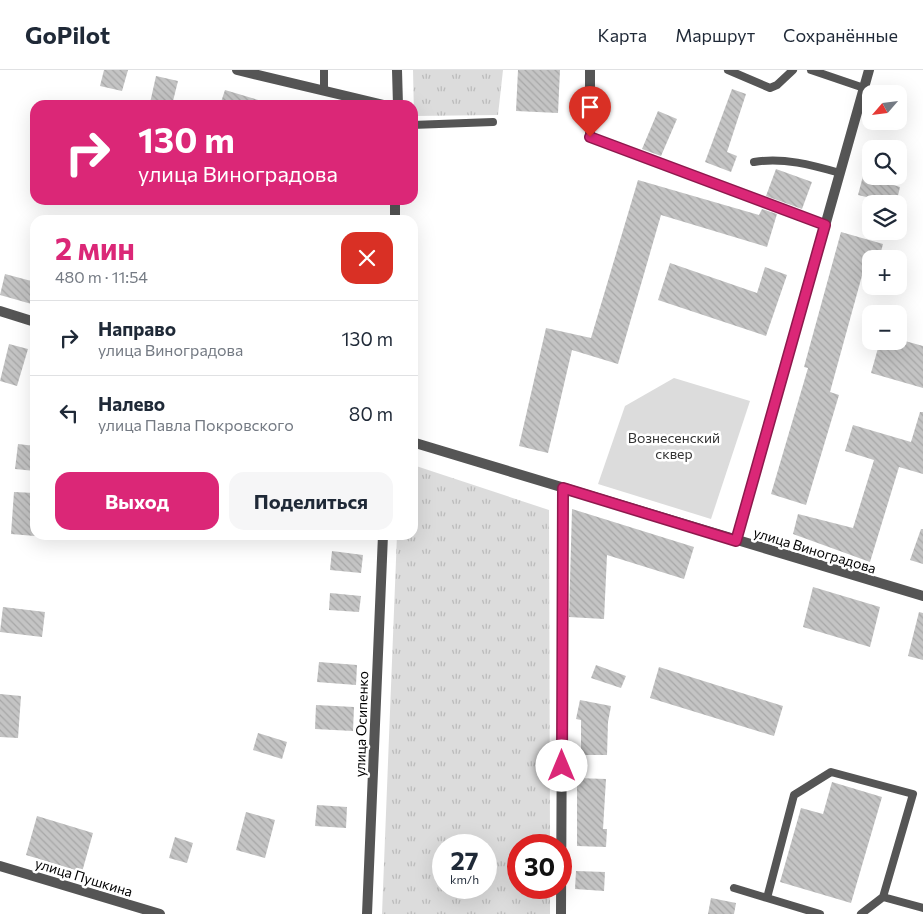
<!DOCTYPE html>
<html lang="ru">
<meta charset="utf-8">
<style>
:root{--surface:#fff;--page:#f6f6f7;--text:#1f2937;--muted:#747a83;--line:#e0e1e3;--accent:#db2777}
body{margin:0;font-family:Commissioner,sans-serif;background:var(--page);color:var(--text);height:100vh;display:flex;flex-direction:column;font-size:19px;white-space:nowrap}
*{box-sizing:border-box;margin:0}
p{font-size:16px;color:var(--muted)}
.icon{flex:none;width:28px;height:28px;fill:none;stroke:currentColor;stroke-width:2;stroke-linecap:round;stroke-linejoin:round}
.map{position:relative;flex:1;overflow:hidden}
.details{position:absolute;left:30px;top:145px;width:388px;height:325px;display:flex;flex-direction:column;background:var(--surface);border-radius:15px;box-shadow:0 5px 20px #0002}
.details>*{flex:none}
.top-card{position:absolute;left:30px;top:30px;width:388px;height:105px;border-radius:15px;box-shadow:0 5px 20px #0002;background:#db2777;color:#fff;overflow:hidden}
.needle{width:32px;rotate:242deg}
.fabs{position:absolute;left:862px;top:15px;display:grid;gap:10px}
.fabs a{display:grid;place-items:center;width:45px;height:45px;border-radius:10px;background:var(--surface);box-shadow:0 5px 20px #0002;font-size:25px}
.speed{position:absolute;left:432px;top:764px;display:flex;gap:10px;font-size:25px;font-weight:700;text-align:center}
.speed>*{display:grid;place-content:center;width:65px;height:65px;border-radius:50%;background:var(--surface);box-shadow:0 5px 20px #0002;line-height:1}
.speed small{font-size:12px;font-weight:400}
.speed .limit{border:8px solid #d22;background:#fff;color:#111}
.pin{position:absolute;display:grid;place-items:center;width:42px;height:42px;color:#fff;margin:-51px -21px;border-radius:50% 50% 50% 0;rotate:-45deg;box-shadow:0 0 5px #0007}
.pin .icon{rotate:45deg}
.me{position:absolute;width:55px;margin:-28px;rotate:0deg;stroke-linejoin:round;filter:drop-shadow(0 0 4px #0008)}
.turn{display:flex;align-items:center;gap:18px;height:105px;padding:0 25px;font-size:22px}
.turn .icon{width:65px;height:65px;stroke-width:2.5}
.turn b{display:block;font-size:35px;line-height:42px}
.round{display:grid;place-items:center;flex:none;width:52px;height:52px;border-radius:15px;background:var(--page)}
.summary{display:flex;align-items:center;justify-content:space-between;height:85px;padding:0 25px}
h1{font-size:30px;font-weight:700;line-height:38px;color:var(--accent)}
.action{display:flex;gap:10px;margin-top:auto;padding:10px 25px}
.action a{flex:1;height:58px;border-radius:15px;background:var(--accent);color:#fff;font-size:20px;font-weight:700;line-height:58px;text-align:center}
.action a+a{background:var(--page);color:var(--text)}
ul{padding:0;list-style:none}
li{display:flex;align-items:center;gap:15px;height:75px;padding:0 25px;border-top:1px solid var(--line)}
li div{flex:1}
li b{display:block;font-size:19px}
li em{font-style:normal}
header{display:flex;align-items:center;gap:30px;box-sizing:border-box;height:70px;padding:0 25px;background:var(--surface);border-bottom:1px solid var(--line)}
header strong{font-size:24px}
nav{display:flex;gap:28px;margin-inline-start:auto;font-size:18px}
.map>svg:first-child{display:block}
.grass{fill:url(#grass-tufts);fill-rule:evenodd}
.park{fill:#dcdcdc}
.building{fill:url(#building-back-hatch)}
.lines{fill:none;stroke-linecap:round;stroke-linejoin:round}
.service{stroke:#555;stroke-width:8}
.minor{stroke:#555;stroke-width:10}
.tertiary{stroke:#555;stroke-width:10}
.route-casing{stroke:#8e194d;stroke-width:12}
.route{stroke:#db2777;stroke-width:9}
.labels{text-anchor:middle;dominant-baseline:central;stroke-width:5;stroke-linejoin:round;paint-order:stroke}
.park-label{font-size:14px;fill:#333;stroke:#fff}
.street-label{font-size:14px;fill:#000;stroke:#fff}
</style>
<header>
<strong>GoPilot</strong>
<nav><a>Карта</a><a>Маршрут</a><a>Сохранённые</a></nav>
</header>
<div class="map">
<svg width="923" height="844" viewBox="0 0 923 844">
<defs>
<pattern id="grass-tufts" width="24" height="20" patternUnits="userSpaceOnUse" patternTransform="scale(1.25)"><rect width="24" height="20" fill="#dcdcdc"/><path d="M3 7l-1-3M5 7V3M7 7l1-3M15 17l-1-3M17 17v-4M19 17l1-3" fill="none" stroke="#bbb"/></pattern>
<pattern id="building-back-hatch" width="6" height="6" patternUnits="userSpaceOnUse" patternTransform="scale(1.25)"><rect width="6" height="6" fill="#c4c4c4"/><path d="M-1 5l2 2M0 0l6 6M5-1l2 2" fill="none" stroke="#a7a7a7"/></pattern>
</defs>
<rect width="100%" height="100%" fill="#fff"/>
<path class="grass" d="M413 0H503L498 45 414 46Z
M413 395 549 440 550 775H519V818H550V844H382L397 465H412ZM444 775H486V818H444Z"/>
<path class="park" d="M674 308 750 331 711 449 598 414 625 336Z"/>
<path class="building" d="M104 0H128L122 21 100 16Z
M518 0H560L558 43 516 41Z
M156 6 178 11 172 35 150 33Z
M732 19 746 24 727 82 737 86 731 102 705 92Z
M225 20 265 32 264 35H220Z
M658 41 677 49 661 86 642 79Z
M776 99 812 112 802 139 766 126Z
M863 106 900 117 896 134 858 125Z
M638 110 759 145 762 139 777 144 767 177 661 145 618 294 572 280 548 383 519 376 546 258 591 268Z
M841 162 883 174 879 189H871V193L866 191 830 322 839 325 806 435 771 424 808 298 804 297Z
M670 193 757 223 765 197 787 205 766 266 658 230Z
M5 204 35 212V235L0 225Z
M880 271H905L923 276V318L871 303Z
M9 274 28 279 17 316 0 311Z
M920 342H923V404L899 397 870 492 793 464 798 444 853 458 874 390 845 381 853 355 911 372Z
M18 374 35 376V401L15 399Z
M14 422 35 423V466L11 464Z
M572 439 694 477 684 509 607 485 604 549 569 547Z
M921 459H923V494L910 490Z
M332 481 363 485 361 503 330 500Z
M813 517 880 537 870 577 803 557Z
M330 523 361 526 359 542 329 540Z
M3 537 45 542 42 567 0 562Z
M919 542 923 543V590L908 586Z
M319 592 357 595 356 615 317 612Z
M596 595 626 606 621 618 591 608Z
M659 597 783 636 774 666 650 628Z
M0 624 21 626 18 668 0 667Z
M580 630 611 636 608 652 607 685H581V650L576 649Z
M316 635 354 637 353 661 315 659Z
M258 663 287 672 282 689 253 680Z
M577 708 606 709 603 759H607L606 777 577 776Z
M832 712 882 727 851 833 780 812 801 738 823 744Z
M317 735 347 737 346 758 315 756Z
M246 742 275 750 265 788 236 780Z
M37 746 93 763 82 802 26 785Z
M175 767 193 773 187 793 169 788Z
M576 801 605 802 604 821 575 819Z
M711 828 736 833 734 844H708Z"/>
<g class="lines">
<path class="service" d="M728 0 770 18 777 15 793 0
M811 0 864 18
M324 21V0
M412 55 493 52
M754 92C783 87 812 95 840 103
M734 818 767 828
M883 827 923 838
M820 844 767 828 794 725 831 702 913 724 883 827 861 844"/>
<path class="minor" d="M237 0 384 35
M397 0 398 35
M590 0V67L825 155
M395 150V130
M0 796 160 844
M367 844 383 465
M561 844 563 418"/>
<path class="tertiary" d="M0 241 35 252
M412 372 923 526
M736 471 869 0"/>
</g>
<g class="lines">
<g class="route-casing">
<path id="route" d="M562 696 563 418 736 471 825 155 590 67"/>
</g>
<use href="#route" class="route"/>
</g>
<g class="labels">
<g class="park-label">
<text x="674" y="367">Вознесенский<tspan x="674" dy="16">сквер</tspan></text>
</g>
<g class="street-label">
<text transform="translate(815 480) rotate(17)">улица Виноградова</text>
<text transform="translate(361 654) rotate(-88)">улица Осипенко</text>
<text transform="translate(84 807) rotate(17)">улица Пушкина</text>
</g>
</g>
</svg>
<div class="fabs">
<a><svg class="needle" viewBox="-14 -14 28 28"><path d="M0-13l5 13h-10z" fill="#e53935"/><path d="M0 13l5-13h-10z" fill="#747a83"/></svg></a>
<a><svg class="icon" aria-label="search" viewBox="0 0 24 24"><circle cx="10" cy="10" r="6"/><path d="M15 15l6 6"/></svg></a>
<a><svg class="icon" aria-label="layers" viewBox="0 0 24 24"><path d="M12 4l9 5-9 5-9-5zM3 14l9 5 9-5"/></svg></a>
<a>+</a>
<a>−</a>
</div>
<div class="speed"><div>27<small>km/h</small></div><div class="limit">30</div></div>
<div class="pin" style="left:590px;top:67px;background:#d93025"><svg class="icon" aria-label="arrive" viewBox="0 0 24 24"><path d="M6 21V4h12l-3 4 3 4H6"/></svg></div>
<svg class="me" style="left:562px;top:696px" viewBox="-20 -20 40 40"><circle r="19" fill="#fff"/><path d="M0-13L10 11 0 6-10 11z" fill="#db2777"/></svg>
<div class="top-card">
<div class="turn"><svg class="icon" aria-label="right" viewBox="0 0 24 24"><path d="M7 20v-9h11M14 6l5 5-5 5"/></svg><div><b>130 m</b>улица Виноградова</div></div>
</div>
<section class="details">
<div class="summary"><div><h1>2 мин</h1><p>480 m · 11:54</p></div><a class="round" style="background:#d93025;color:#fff"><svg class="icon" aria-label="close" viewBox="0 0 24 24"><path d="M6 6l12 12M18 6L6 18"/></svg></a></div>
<ul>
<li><svg class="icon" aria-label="right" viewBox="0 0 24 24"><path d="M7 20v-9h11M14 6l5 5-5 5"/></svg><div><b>Направо</b><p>улица Виноградова</p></div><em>130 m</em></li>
<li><svg class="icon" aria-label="left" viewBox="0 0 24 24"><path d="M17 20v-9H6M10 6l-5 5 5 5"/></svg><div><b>Налево</b><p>улица Павла Покровского</p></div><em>80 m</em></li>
</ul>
<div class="action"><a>Выход</a><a>Поделиться</a></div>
</section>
</div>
